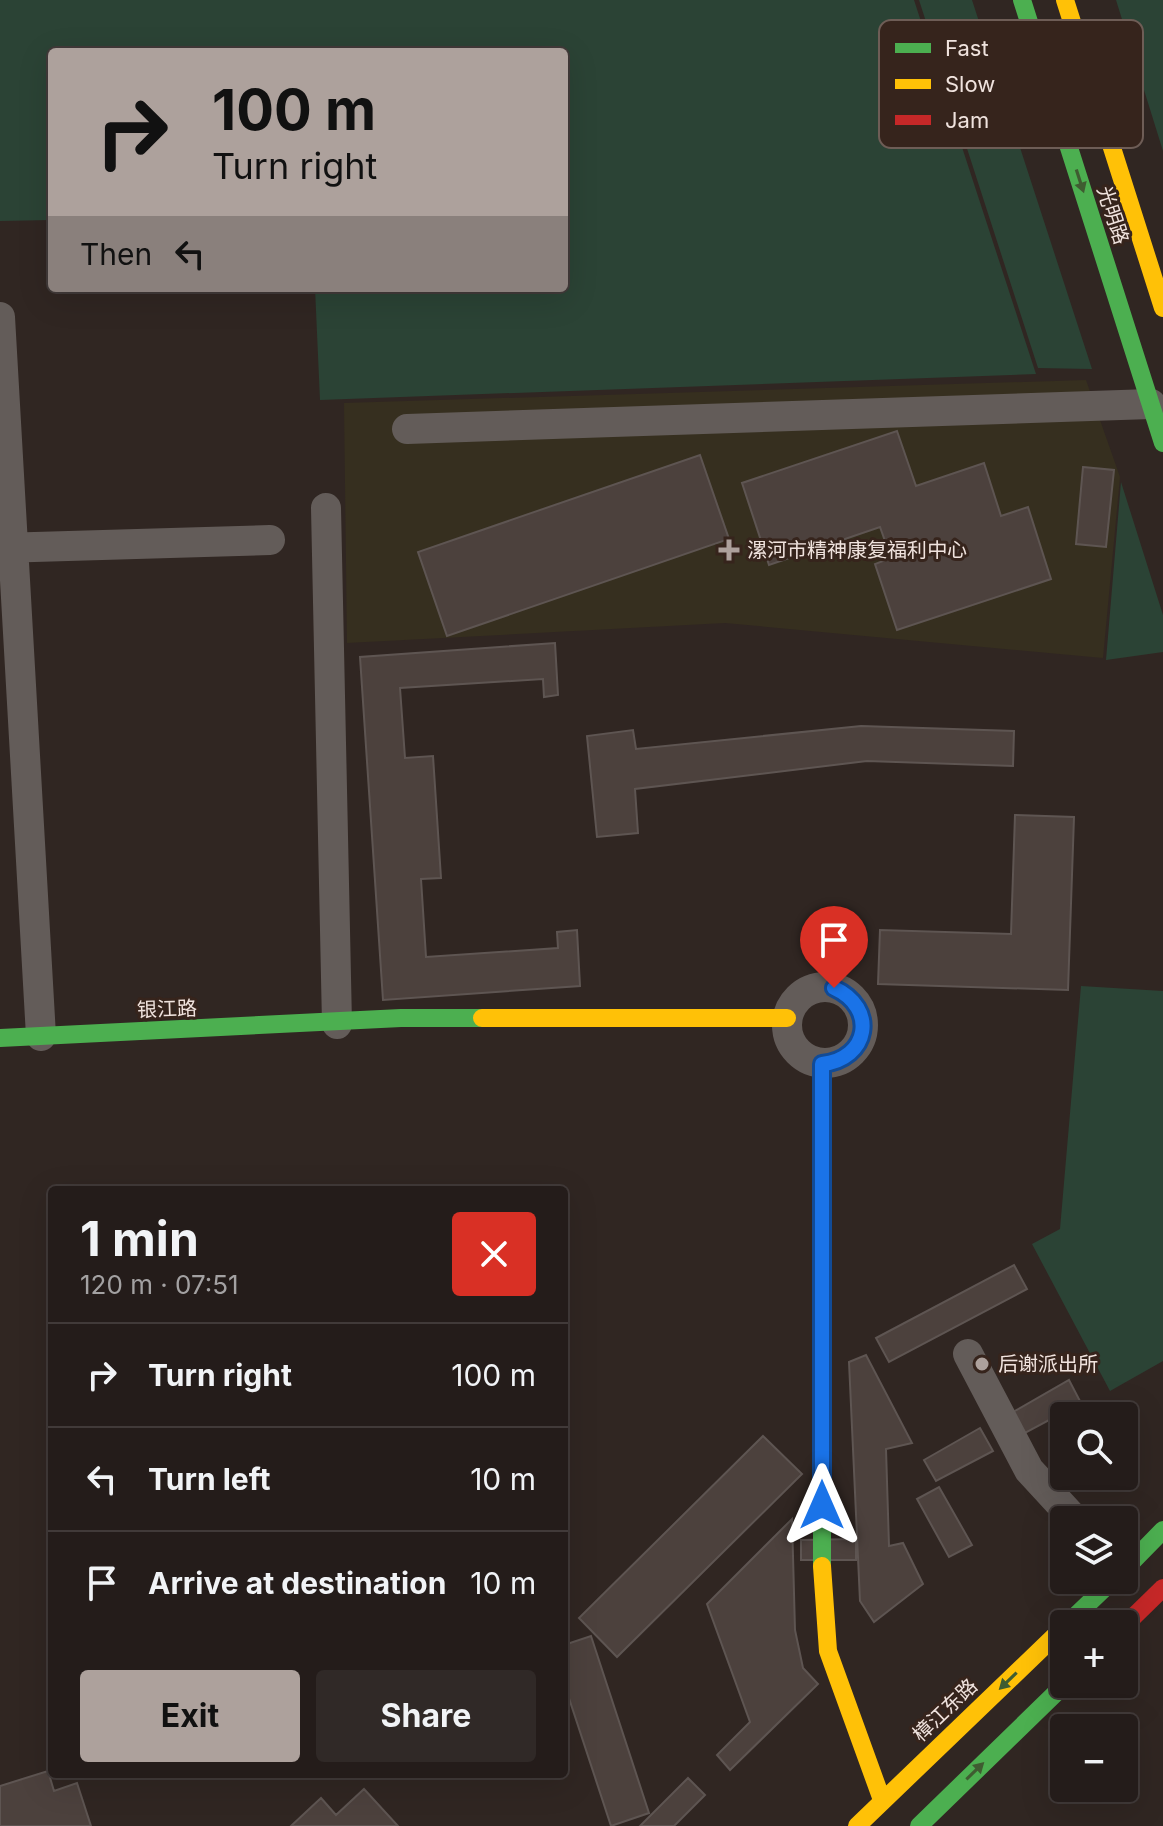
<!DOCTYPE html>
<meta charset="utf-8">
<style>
:root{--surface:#241c1a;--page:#302927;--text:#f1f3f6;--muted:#a3a1a2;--line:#413a39;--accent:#ada19c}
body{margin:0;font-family:Inter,"Noto Sans SC",sans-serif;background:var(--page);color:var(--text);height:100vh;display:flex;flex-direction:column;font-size:30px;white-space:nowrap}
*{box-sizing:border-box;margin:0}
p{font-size:26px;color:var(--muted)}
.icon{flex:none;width:44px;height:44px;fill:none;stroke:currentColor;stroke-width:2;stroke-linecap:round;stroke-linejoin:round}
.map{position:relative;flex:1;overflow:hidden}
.sheet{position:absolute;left:48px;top:1186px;width:520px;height:592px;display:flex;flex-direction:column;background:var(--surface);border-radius:8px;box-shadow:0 8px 32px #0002,0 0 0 2px var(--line)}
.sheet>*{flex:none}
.top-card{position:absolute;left:48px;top:48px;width:520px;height:244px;border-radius:8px;box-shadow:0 8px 32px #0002,0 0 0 2px var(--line);background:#ada19c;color:#111;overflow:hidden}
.tools{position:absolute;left:1050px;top:1402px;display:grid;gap:16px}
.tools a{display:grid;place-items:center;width:88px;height:88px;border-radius:8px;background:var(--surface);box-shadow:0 8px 32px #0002,0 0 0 2px var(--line);font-size:40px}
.pin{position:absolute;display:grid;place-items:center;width:68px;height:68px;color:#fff;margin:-82px -34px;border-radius:50% 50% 50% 0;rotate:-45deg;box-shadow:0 0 8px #0007}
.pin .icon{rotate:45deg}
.me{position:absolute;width:88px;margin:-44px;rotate:0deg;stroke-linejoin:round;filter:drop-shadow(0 0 6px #0008)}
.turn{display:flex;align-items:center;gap:28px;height:168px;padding:0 32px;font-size:36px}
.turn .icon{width:104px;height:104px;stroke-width:2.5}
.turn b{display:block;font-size:56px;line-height:68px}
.then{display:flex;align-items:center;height:76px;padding:0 32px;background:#0003;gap:16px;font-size:30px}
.round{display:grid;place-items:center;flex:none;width:84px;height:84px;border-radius:8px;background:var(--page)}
.headline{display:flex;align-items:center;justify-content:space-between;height:136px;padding:0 32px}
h1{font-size:48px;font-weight:700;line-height:60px}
.action{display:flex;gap:16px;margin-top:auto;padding:16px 32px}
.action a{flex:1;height:92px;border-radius:8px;background:var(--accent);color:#111;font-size:32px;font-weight:700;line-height:92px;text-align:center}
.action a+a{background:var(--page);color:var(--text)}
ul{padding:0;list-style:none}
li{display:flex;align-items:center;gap:24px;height:104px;padding:0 32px;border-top:2px solid var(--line)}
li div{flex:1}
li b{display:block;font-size:30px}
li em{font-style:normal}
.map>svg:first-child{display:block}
.medical{fill:#362f1f}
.green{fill:#2b4335}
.building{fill:#4c413d;stroke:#5e5552;stroke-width:2}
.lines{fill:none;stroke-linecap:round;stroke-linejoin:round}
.street{stroke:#635c59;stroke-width:30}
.fast{stroke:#4caf50;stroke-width:18}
.slow{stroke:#ffc107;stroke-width:18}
.jam{stroke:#c62828;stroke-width:18}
.oneway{fill:#3f5c31}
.route-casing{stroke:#114b97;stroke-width:20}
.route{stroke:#1a73e8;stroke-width:14}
.poi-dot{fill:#ada19c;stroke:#36241c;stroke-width:3}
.labels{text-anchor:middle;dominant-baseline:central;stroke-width:6;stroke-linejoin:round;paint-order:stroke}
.street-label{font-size:20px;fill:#f0e3de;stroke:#36241c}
.poi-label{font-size:20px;fill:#f0e3de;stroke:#36241c;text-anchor:start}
.key{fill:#36241c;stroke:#6e5d56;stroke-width:2}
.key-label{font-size:22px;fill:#f0e3de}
</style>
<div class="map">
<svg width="1163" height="1826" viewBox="0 0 1163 1826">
<rect width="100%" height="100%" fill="#302622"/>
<path class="medical" d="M1086 380 1120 477 1103 658 725 623 347 643 344 403Z"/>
<path class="green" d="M0 0H914L1036 374 320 400 315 288H564V52H52V220L0 221Z
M919 0H972L1092 369 1038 368Z
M1116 0H1163V151Z
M1121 482 1163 615V652L1106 660Z
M1081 986 1163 991V1361L1110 1391 1032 1244 1060 1229Z"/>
<path class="building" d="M897 431 916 486 984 463 1001 516 1028 507 1051 579 897 630 875 564 891 558 880 527 769 565 742 483Z
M700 455 729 539 447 636 418 552Z
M1083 467 1114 470 1106 547 1076 544Z
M555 643 558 695 544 697 543 679 400 688 405 758 433 756 441 878 421 879 426 957 558 948 557 932 577 930 580 986 383 1000 360 657Z
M861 726 1014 731 1013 766 867 761 635 789 638 833 597 837 587 736 633 730 636 749Z
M1015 815 1074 817 1068 990 878 984 880 930 1011 934Z
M1014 1265 1027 1289 889 1362 876 1338Z
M866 1355 912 1443 886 1449 889 1546 903 1543 923 1584 874 1622 860 1601 849 1362Z
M1069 1380 1081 1403 1025 1433 1013 1412Z
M980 1428 993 1451 936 1481 924 1460Z
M763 1436 802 1474 617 1657 579 1618Z
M939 1487 972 1545 949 1557 917 1499Z
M792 1519 795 1630 803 1668 818 1684 730 1770 717 1755 750 1722 707 1604Z
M856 1539V1560H801V1540Z
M591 1636 649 1813 611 1826 564 1683V1645Z
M48 1771 54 1791 77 1783 91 1826H0V1786Z
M688 1778 705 1795 674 1826H640Z
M364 1789 398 1826H291L321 1798 336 1815Z"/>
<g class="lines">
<path class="street" d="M0 317 41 1036
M407 429 1151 404
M326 508 337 1024
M0 548 270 540
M787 1025a38 38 0 1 1 76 0a38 38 0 1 1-76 0Z
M968 1354 1029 1470 1075 1520"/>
<path class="fast" d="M1022 0 1163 443
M0 1038 401 1018H482
M822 1064V1566
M1124 1570 1163 1530
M1067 1624 1113 1580
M919 1826 1065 1684"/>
<path class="slow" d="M1065 0 1163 308
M482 1018H787
M822 1566 828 1651 882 1800
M857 1826 1064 1627"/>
<path class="jam" d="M1124 1626 1163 1588"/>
</g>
<defs><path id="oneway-solid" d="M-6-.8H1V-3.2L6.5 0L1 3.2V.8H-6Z" transform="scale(2)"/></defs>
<g class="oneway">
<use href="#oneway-solid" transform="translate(1080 181) rotate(72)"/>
<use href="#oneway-solid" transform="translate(1008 1681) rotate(136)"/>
<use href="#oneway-solid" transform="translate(975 1771) rotate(-44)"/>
</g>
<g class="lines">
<g class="route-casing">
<path id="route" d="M822 1505V1064C869 1059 878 1008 834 988"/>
</g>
<use href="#route" class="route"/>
</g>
<g class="poi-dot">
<path d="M725 538h8v8h8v8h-8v8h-8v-8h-8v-8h8z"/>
<circle cx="982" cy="1364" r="8"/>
</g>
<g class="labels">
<g class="street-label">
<text transform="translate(1113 215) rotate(72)">光明路</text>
<text transform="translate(167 1009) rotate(-2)">银江路</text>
<text transform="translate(945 1710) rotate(-44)">樟江东路</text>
</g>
<g class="poi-label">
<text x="747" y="550">漯河市精神康复福利中心</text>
<text x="998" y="1364">后谢派出所</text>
</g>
</g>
<rect x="879" y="20" width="264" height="128" rx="12" class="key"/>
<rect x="895" y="43" width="36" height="10" fill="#4caf50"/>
<rect x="895" y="79" width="36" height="10" fill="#ffc107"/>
<rect x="895" y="115" width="36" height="10" fill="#c62828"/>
<g class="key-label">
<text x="945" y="56">Fast</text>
<text x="945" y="92">Slow</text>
<text x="945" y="128">Jam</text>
</g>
</svg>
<div class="tools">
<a><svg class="icon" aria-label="search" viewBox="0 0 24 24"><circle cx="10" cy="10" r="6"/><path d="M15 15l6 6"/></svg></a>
<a><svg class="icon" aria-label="layers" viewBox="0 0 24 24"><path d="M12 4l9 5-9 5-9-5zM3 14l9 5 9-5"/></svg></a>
<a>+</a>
<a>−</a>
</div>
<div class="pin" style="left:834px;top:988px;background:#d93025"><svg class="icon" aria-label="arrive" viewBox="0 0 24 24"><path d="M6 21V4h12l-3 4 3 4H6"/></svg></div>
<svg class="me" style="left:822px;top:1505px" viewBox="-20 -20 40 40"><path d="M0-17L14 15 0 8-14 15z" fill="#1a73e8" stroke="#fff" stroke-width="4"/></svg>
<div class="top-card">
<div class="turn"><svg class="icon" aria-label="right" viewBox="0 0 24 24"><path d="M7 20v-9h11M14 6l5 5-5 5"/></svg><div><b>100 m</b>Turn right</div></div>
<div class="then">Then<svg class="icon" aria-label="left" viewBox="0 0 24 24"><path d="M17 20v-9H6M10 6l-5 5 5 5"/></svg></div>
</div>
<section class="sheet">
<div class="headline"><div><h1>1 min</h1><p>120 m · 07:51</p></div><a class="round" style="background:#d93025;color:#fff"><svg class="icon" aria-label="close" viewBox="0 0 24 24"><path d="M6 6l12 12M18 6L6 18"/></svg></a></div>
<ul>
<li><svg class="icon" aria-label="right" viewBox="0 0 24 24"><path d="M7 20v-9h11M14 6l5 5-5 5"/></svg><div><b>Turn right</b></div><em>100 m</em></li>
<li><svg class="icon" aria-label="left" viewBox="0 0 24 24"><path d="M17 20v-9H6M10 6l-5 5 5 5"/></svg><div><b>Turn left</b></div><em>10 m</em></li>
<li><svg class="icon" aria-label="arrive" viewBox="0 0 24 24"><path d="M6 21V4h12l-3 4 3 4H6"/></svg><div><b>Arrive at destination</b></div><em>10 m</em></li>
</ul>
<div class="action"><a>Exit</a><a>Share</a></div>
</section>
</div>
